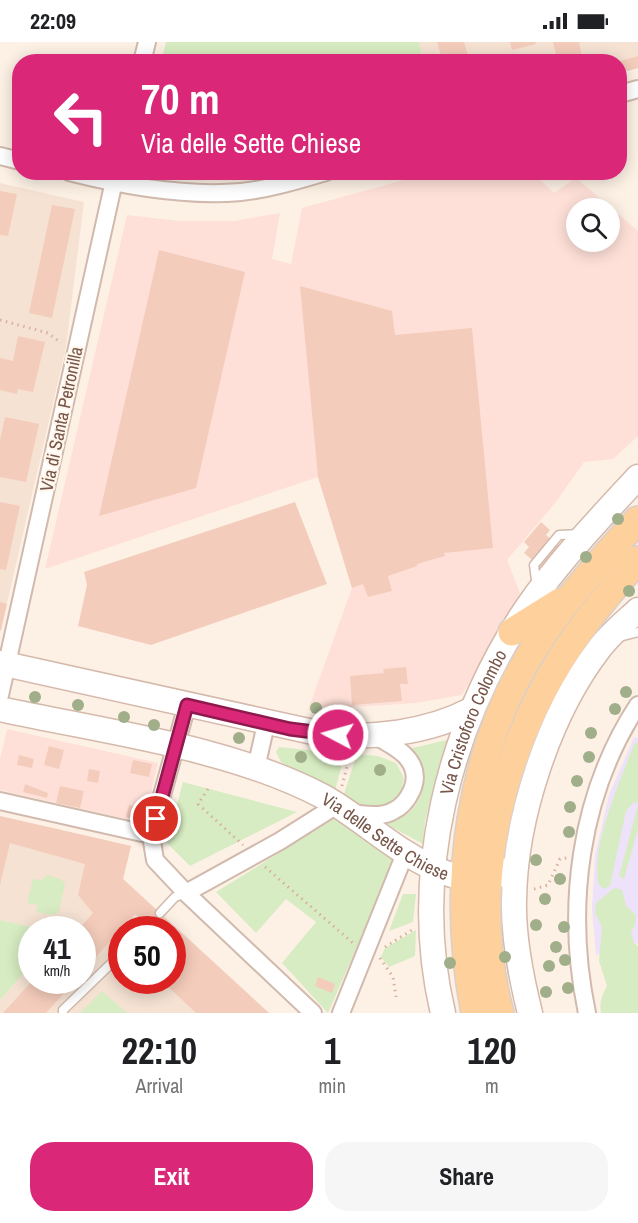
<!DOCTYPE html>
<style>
:root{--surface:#fff;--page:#f6f6f6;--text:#202124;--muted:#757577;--accent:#db2777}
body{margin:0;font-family:"Archivo Narrow",sans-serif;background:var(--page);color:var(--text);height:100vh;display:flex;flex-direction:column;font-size:22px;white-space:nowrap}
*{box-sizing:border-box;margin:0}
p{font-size:20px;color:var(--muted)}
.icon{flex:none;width:33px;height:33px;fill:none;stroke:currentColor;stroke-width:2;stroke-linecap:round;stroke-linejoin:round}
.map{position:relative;height:971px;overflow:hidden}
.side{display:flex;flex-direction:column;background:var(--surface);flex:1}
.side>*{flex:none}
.top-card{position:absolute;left:12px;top:12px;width:615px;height:126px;border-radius:24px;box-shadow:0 3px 15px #0003;background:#db2777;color:#fff;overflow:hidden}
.fabs{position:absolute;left:566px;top:156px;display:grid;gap:12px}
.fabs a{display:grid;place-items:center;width:54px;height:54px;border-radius:50%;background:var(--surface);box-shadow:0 3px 15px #0003;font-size:30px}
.speed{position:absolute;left:18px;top:874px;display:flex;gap:12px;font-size:30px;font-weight:700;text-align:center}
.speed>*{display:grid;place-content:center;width:78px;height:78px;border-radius:50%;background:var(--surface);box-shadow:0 3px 15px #0003;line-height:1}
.speed small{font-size:15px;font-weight:400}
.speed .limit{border:9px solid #d22;background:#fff;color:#111}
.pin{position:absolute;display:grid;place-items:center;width:51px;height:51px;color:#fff;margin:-26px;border:3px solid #fff;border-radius:50%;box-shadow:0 2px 6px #0007}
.me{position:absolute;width:66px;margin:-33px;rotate:276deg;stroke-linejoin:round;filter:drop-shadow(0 0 4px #0008)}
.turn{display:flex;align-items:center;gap:21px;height:126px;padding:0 30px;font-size:27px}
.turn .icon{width:78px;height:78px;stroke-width:2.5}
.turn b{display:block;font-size:42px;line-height:51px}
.eta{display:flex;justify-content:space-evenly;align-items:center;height:102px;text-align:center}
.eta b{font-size:36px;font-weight:700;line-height:42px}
.button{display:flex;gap:12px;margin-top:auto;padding:12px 30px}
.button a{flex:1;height:69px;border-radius:24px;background:var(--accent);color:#fff;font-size:24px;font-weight:700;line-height:69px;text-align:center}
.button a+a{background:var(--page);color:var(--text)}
.status{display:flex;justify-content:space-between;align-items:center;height:42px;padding:0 30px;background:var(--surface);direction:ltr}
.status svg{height:16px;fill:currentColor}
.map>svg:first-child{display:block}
.residential{fill:#f5e2d3;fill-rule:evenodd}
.commercial{fill:#fee0d8;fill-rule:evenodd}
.education{fill:#eee1fa}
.green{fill:#d7ecc2}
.building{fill:#f4ccbb}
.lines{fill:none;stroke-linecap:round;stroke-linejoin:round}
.lane-casing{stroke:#d1baad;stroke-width:11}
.street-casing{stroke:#d1baad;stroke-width:20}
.secondary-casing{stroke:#d5b9ab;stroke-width:27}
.primary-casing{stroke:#d9cfcc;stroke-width:30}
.path{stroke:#d9af9e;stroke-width:3;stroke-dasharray:1.5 4.5;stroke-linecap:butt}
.lane{stroke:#fff;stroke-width:8}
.street{stroke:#fff;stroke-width:16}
.secondary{stroke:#fff;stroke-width:24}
.primary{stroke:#fed09b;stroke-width:27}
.tree{fill:#a0ae89}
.route-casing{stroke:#8e194d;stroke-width:15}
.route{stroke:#db2777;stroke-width:10}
.labels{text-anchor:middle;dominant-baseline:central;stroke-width:4.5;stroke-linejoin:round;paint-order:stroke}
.street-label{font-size:18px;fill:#775549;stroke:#fff6ec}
</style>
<div class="status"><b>22:09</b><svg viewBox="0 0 49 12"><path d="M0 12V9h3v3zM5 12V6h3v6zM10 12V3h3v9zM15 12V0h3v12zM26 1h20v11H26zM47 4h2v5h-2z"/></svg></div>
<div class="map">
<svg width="638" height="971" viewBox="0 0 638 971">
<rect width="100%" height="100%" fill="#fdf1e5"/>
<path class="residential" d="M419 0H638V26L620 31V20L423 19Z
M0 141 84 160 66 305 0 592Z
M0 774 131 804 123 837 269 971H0V958L31 923 32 939H82V888H45L0 878ZM122 888H172V939H122Z"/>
<path class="commercial" d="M532 130 554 151 576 136 638 189V394L613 417 584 420 556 460 507 518 520 551 462 653 416 661 308 668 352 546 318 435 45 527 127 173 179 179H234L280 171 272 217 291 222 302 166 429 131ZM576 166H609V200H576Z
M7 687 158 721 144 781 0 748V717Z"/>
<path class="education" d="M634 695 638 696V901L596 913 592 867 595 814 609 753Z"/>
<path class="green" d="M166 0H419L423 19H161Z
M447 698 425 779 423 802 384 781C421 779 438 730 408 707Z
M638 700V762L634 760 626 769 610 844 604 847 599 843C589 807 621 737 634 702Z
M279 705 345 712 334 752 281 720 276 710Z
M357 712 378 714 396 721 404 736 400 757C379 768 364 767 343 755Z
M183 740 297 770 190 824 167 801Z
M638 763V787L624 837 619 834Z
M340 773 398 811 328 971 282 921 316 880 286 857 256 891 216 850Z
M47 833 61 837 65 842 59 869 54 873 36 870 38 863 27 861 33 837 42 838Z
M614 846 622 848 626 864 636 873 635 883 631 890 634 901 638 904V971H601C599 960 602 953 607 944L599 919 602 885 595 871 596 861Z
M403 852H416L413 880 389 889Z
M0 878 45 888H32L31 923 0 958Z
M416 888 415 914 389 925 381 915 385 906Z
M102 949 127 971H80Z"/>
<path class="building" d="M437 0H464L470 20H443Z
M510 0H535L536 2 512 8Z
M553 0H579L583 20H558Z
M638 14V26L620 31V19Z
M0 149 17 152 8 194 0 193Z
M52 163 75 167 52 276 29 271Z
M159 208 245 230 196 446 99 474Z
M300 244 392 269 395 293 472 286 493 506 444 511 445 514 417 522V524L388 534 392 549 368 555 363 542 352 546 318 435Z
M18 294 45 300 33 350 18 347 17 352 0 348V316L13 319Z
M5 375 39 382 26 440 0 435V398Z
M0 460 20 464 6 528 0 527Z
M295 460 327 542 151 603 78 584 87 543 84 530Z
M541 480 550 488 546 493 560 505 542 526 524 511 529 505 524 500Z
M0 560 7 562 1 588H0Z
M406 625 408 642H400L402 659 352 663 350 634 384 631 383 627Z
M49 704 64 708 59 727 44 723Z
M19 713 34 717 32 726 17 723Z
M133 718 152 722 149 735 130 731Z
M89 727 100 729 98 741 87 739Z
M25 742 48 751 47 756 23 750Z
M60 744 84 749 80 766 56 761Z
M129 763 143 766 140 778 126 775Z
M0 774 131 804 123 837 269 971H196L162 939H172V888H154L135 872 82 930V888H78L93 871 78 853 85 822 10 801 0 843Z
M318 935 335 942 332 951 315 944Z
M32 939H75L46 971H3Z"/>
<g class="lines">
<g class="lane-casing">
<path id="lane" d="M537 545 534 523 559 493 581 492
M619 595 638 590
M160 871 175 855 186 851
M145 888 150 884
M63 971V968L122 911"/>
</g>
<g class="street-casing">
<path id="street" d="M142 20 147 0
M620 52 638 47
M0 114 20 119
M69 130C124 144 184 155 241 150 270 147 299 138 326 130
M0 653 116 130
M187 663 151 793 155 818 186 851 313 971
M256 726 266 682
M0 759 151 793
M351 771C364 772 381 776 393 769 402 765 408 757 412 748 424 719 395 704 373 693
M186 851 280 799 337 763
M341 971 406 809
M587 971C565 866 579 753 638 663"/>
</g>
<g class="secondary-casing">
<g id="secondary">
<path d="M0 621 322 692C371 697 427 691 471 668"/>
<path id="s1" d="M0 667C104 690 230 705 324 755 379 785 451 868 516 824"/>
<path id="s2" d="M443 971C410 833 449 684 526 567 558 520 599 477 638 435"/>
<path d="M530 971C521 935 513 896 514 858 515 776 549 672 599 607 610 592 625 580 638 568"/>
</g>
</g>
<g class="primary-casing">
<path id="primary" d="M512 590 560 560
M475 971C450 843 468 703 542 594 570 552 604 515 638 478
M500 971C468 852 497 718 562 615 584 580 610 549 638 518"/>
</g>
<path class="path" d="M0 278 48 291 61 301
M342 744 350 713
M208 747 198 762 243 803
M265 825 353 901
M534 847 548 843 560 817 567 816
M385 905 412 888
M380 916 393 935 396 955"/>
<use href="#lane" class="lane"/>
<use href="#street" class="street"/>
<use href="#secondary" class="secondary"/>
<use href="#primary" class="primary"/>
</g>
<g class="tree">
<circle cx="618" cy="477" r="6"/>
<circle cx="586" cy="515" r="6"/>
<circle cx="629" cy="549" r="6"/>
<circle cx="626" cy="650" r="6"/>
<circle cx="35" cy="655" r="6"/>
<circle cx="78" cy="663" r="6"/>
<circle cx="316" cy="666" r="6"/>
<circle cx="615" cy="667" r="6"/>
<circle cx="124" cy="675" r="6"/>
<circle cx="154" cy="683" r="6"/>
<circle cx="591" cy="691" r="6"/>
<circle cx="239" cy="696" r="6"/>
<circle cx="301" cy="715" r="6"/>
<circle cx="589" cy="715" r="6"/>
<circle cx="380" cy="728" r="6"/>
<circle cx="577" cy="739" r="6"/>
<circle cx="570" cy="765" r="6"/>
<circle cx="569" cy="790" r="6"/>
<circle cx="536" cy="818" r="6"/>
<circle cx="560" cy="837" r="6"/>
<circle cx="545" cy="857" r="6"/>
<circle cx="536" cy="883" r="6"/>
<circle cx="564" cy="885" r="6"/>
<circle cx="556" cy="905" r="6"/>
<circle cx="505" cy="915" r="6"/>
<circle cx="565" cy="918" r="6"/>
<circle cx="450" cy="921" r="6"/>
<circle cx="549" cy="924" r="6"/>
<circle cx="568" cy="946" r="6"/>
<circle cx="546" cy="950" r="6"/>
</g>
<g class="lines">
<g class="route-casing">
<path id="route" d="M156 777 187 663 290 687 338 693"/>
</g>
<use href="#route" class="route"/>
</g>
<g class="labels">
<g class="street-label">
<text transform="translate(61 377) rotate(-78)">Via di Santa Petronilla</text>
<text stroke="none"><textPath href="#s2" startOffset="298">Via Cristoforo Colombo</textPath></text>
<text stroke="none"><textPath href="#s1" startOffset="410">Via delle Sette Chiese</textPath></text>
</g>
</g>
</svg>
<div class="fabs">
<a><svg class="icon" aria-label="search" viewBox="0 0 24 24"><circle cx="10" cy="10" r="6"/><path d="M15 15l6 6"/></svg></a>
</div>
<div class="speed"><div>41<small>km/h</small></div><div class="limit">50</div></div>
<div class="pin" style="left:156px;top:777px;background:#d93025"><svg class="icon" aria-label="arrive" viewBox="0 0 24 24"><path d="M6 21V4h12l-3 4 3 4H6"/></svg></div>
<svg class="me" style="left:338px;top:693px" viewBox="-20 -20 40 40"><circle r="17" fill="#db2777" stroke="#fff" stroke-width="3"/><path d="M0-11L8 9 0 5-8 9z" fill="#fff"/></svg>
<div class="top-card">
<div class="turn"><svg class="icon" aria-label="left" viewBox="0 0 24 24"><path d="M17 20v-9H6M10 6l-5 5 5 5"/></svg><div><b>70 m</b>Via delle Sette Chiese</div></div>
</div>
</div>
<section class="side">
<div class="eta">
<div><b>22:10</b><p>Arrival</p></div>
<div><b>1</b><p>min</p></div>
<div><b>120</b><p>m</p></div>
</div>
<div class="button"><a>Exit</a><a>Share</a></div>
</section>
